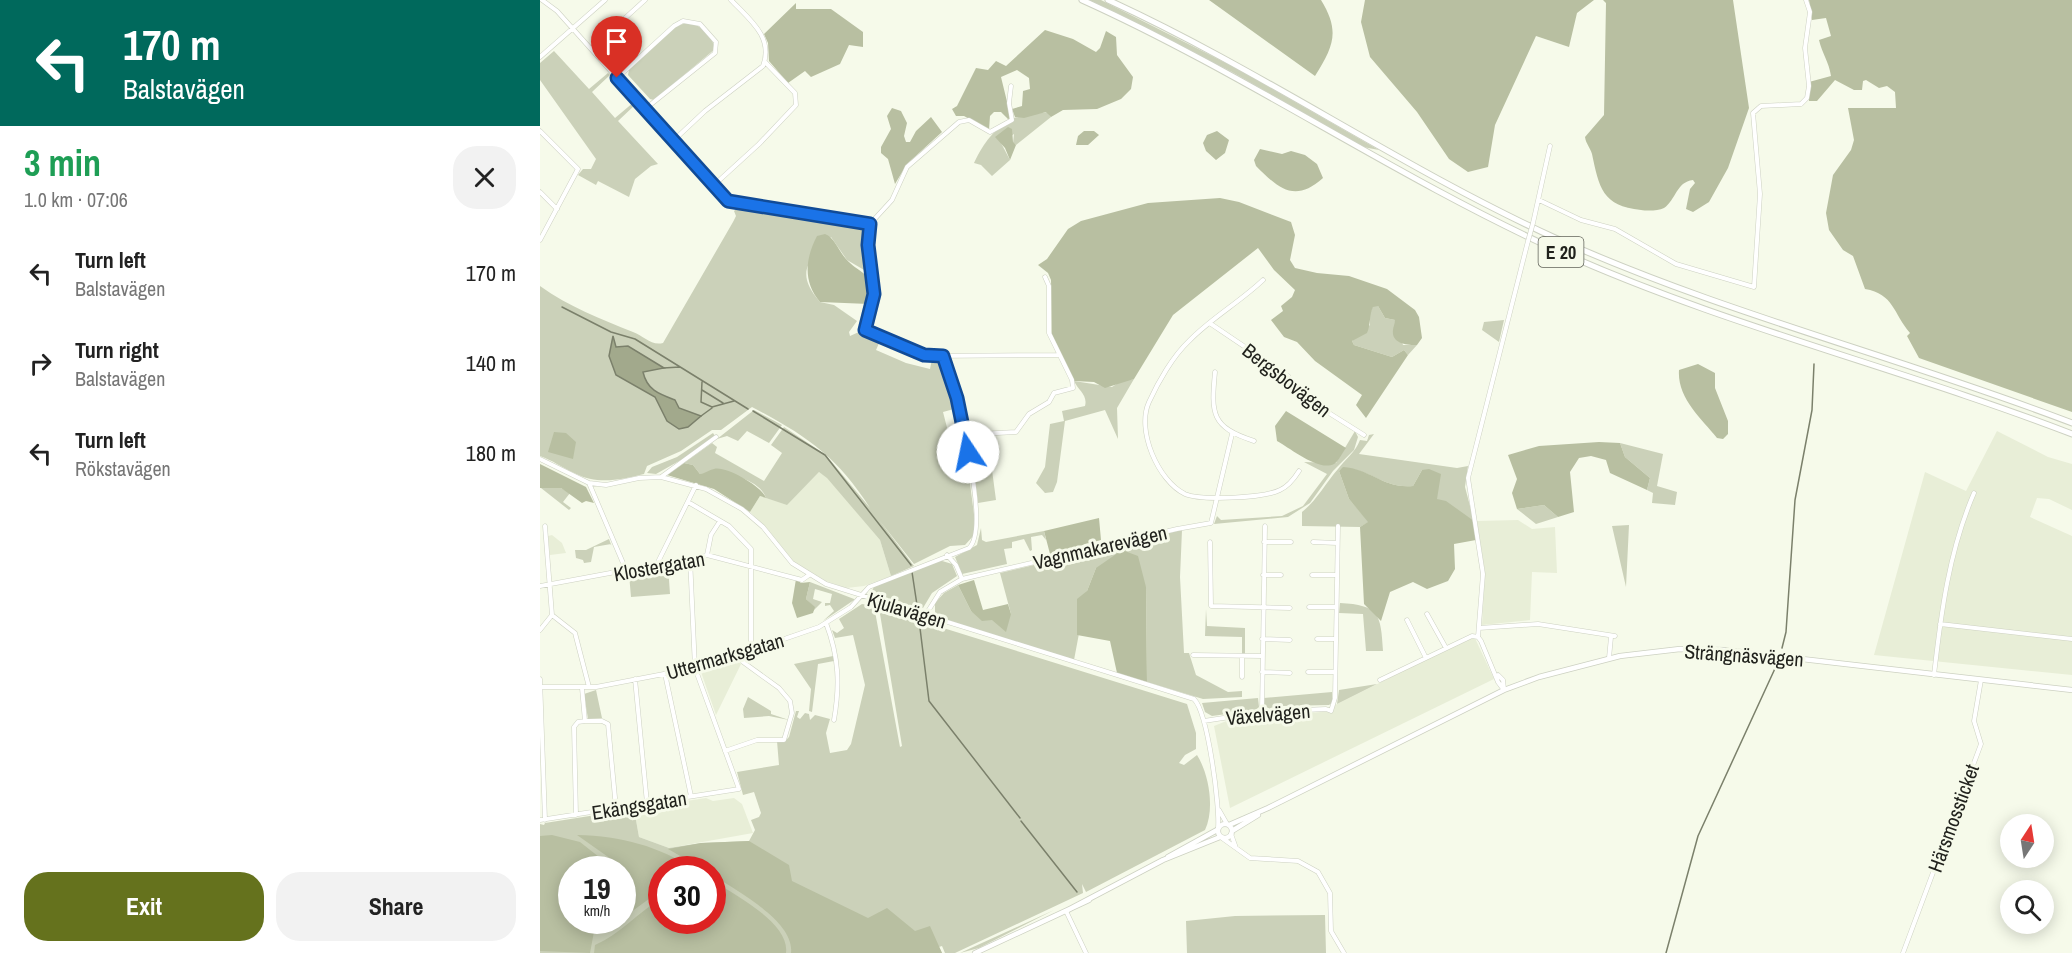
<!DOCTYPE html>
<meta charset="utf-8">
<style>
:root{--surface:#fff;--page:#f2f2f2;--text:#222;--muted:#767676;--accent:#65721d}
body{margin:0;font-family:"Archivo Narrow",sans-serif;background:var(--page);color:var(--text);height:100vh;display:flex;flex-direction:column;font-size:22px;white-space:nowrap}
*{box-sizing:border-box;margin:0}
p{font-size:20px;color:var(--muted)}
.icon{flex:none;width:33px;height:33px;fill:none;stroke:currentColor;stroke-width:2;stroke-linecap:round;stroke-linejoin:round}
.map{position:relative;flex:1;overflow:hidden}
.drawer{display:flex;flex-direction:column;background:var(--surface);width:540px}
.drawer>*{flex:none}
.top-card{background:#00695c;color:#fff;overflow:hidden}
.needle{width:39px;rotate:12deg}
.buttons{position:absolute;left:1460px;top:814px;display:grid;gap:12px}
.buttons a{display:grid;place-items:center;width:54px;height:54px;border-radius:50%;background:var(--surface);box-shadow:0 3px 15px #0003;font-size:30px}
.speed{position:absolute;left:18px;top:856px;display:flex;gap:12px;font-size:30px;font-weight:700;text-align:center}
.speed>*{display:grid;place-content:center;width:78px;height:78px;border-radius:50%;background:var(--surface);box-shadow:0 3px 15px #0003;line-height:1}
.speed small{font-size:15px;font-weight:400}
.speed .limit{border:9px solid #d22;background:#fff;color:#111}
.pin{position:absolute;display:grid;place-items:center;width:51px;height:51px;color:#fff;margin:-62px -26px;border-radius:50% 50% 50% 0;rotate:-45deg;box-shadow:0 0 6px #0007}
.pin .icon{rotate:45deg}
.me{position:absolute;width:66px;margin:-33px;rotate:349deg;stroke-linejoin:round;filter:drop-shadow(0 0 4px #0008)}
.turn{display:flex;align-items:center;gap:21px;height:126px;padding:0 24px;font-size:27px}
.turn .icon{width:78px;height:78px;stroke-width:2.5}
.turn b{display:block;font-size:42px;line-height:51px}
.round{display:grid;place-items:center;flex:none;width:63px;height:63px;border-radius:24px;background:var(--page)}
.overview{display:flex;align-items:center;justify-content:space-between;height:102px;padding:0 24px}
h1{font-size:36px;font-weight:800;line-height:45px;color:#1e9e55}
.cta{display:flex;gap:12px;margin-top:auto;padding:12px 24px}
.cta a{flex:1;height:69px;border-radius:24px;background:var(--accent);color:#fff;font-size:24px;font-weight:800;line-height:69px;text-align:center}
.cta a+a{background:var(--page);color:var(--text)}
ul{padding:0;list-style:none}
li{display:flex;align-items:center;gap:18px;height:90px;padding:0 24px}
li div{flex:1}
li b{display:block;font-size:22px}
li em{font-style:normal}
main{display:flex;flex:1;min-height:0}
.map>svg:first-child{display:block}
.built{fill:#e8eed7}
.green{fill:#cbd1b9;fill-rule:evenodd}
.forest{fill:#b8bfa1}
.water{fill:#a2a98c;stroke:#7b806b;stroke-width:1.5}
.lines{fill:none;stroke-linecap:round;stroke-linejoin:round}
.stream{stroke:#7b806b;stroke-width:1.5}
.minor-casing{stroke:#cdd1c2;stroke-width:5}
.major-casing{stroke:#cdd1c2;stroke-width:6}
.highway-casing{stroke:#cdd1c2;stroke-width:7}
.minor{stroke:#fff;stroke-width:4}
.major{stroke:#fff;stroke-width:4.5}
.highway{stroke:#fff;stroke-width:5}
.minor-bridge-casing{stroke:#cdd1c2;stroke-width:5;stroke-linecap:butt}
.minor-bridge{stroke:#fff;stroke-width:4}
.route-casing{stroke:#114b97;stroke-width:15}
.route{stroke:#1a73e8;stroke-width:10}
.labels{text-anchor:middle;dominant-baseline:central;stroke-width:6;stroke-linejoin:round;paint-order:stroke}
.shield{fill:#f6faea;stroke:#61635a;stroke-width:1.5}
.shield-label{font-size:18px;font-weight:bold;fill:#21221d}
.street-label{font-size:20px;fill:#21221d;stroke:#f6faea}
</style>
<main>
<section class="drawer">
<div class="top-card">
<div class="turn"><svg class="icon" aria-label="left" viewBox="0 0 24 24"><path d="M17 20v-9H6M10 6l-5 5 5 5"/></svg><div><b>170 m</b>Balstavägen</div></div>
</div>
<div class="overview"><div><h1>3 min</h1><p>1.0 km · 07:06</p></div><a class="round"><svg class="icon" aria-label="close" viewBox="0 0 24 24"><path d="M6 6l12 12M18 6L6 18"/></svg></a></div>
<ul>
<li><svg class="icon" aria-label="left" viewBox="0 0 24 24"><path d="M17 20v-9H6M10 6l-5 5 5 5"/></svg><div><b>Turn left</b><p>Balstavägen</p></div><em>170 m</em></li>
<li><svg class="icon" aria-label="right" viewBox="0 0 24 24"><path d="M7 20v-9h11M14 6l5 5-5 5"/></svg><div><b>Turn right</b><p>Balstavägen</p></div><em>140 m</em></li>
<li><svg class="icon" aria-label="left" viewBox="0 0 24 24"><path d="M17 20v-9H6M10 6l-5 5 5 5"/></svg><div><b>Turn left</b><p>Rökstavägen</p></div><em>180 m</em></li>
</ul>
<div class="cta"><a>Exit</a><a>Share</a></div>
</section>
<div class="map">
<svg width="1532" height="953" viewBox="0 0 1532 953">
<rect width="100%" height="100%" fill="#f6faea"/>
<path class="built" d="M1457 431 1508 457 1532 464V510L1509 499 1497 498 1490 517 1532 536V675L1334 655 1385 472 1426 491Z
M279 472 287 477 340 540 351 576 324 586 306 588 286 581 253 561 226 527 210 512 220 496 247 504Z
M978 520 992 529 1015 527 1017 573 992 572 990 620 942 625 945 572 937 521Z
M12 535 22 543 26 553 10 555 8 536Z
M934 636 954 679 690 808 674 726 694 718 781 712Z
M197 659 201 664 176 715 161 672Z
M166 798 173 801 194 798 202 804 213 833 129 848 99 837 94 809Z"/>
<path class="green" d="M548 0H561L698 69 839 150 823 147 692 72Z
M148 22C160 24 173 37 175 49L114 100 110 99 88 75 89 70 135 27Z
M14 51 49 89 68 73 70 75 52 92 75 118 94 102 96 104 78 121 118 164 111 166 95 179 89 197 58 181 56 185 38 175 43 169H51L56 159 0 80V63Z
M507 112 511 117 476 145 473 143 474 134 461 143 470 160 452 176 441 165 434 163C444 142 454 129 474 118 476 117 501 113 507 112Z
M199 207 325 226 331 274 307 260 291 237C269 260 254 272 280 302L294 305 317 321 309 332 310 336 321 331 363 349V354L361 350 340 341 336 350 366 363 390 369 392 359 370 353 368 356 366 355 368 351 394 359 405 366 423 430 420 431 414 409 403 412 414 455 424 453 421 435 424 437 435 522V534L425 545 410 546 374 564 339 520 374 566 351 576 340 540 287 478 279 472 247 505 226 498C219 477 180 471 160 474L153 465 144 463 172 443 177 447 175 453 224 481 242 453 231 445 244 427 286 455 330 508C297 456 265 435 212 407L181 430H172L141 451 107 466 104 474C79 480 58 485 34 473 23 468 12 460 0 456V286C29 307 61 319 93 332 104 336 111 346 123 343L193 222 196 216 194 211Z
M833 306H838L845 318 855 320 863 345H877L868 355 864 350 852 357 814 345 812 341 830 325V313Z
M964 320 959 342 942 330 944 322Z
M594 379 577 408 578 439 565 410 525 421 517 482 513 492 505 493 496 483 505 467 510 424 524 421 522 411 545 406C548 395 538 390 534 381L572 387 581 381Z
M214 410 242 425 229 443 207 431 198 441 187 436 177 439Z
M815 431 818 437 814 450 793 471 770 503 748 517 674 524 677 516 681 520 742 516 763 506 787 474 764 462 796 463Z
M173 433 175 436 148 456 116 474 107 473 112 467 137 457Z
M834 434 819 454 917 468 928 466 925 487 934 521 896 499 882 470 873 486C844 489 831 469 803 468L799 471 809 499 829 522 820 527 762 526V512C777 500 785 484 798 469 806 458 815 453 820 440L827 441 829 435Z
M1080 443 1123 454 1117 486 1137 492 1135 505 1112 503 1113 493 1107 490 1110 478 1085 457Z
M452 470 456 500 438 503 434 471Z
M1 488H21L30 493 23 502 31 508 29 510Z
M1004 505 1018 517 996 524 977 509Z
M1089 525 1086 587 1072 526Z
M441 528 442 540 446 542 504 531 506 540 502 535 491 537 492 550 490 551 484 539 472 542V548L464 549 467 564 422 574 415 557 437 545Z
M642 530 640 577 644 653H649L656 675 688 692 702 691V697L663 699 607 682 606 587 556 568 547 591 534 660 395 616V603L404 593 418 585 431 611 446 620 471 614 460 573Z
M69 539 72 547 71 544 54 547 51 562 44 563 43 560 36 558 35 550H46Z
M399 560 412 564 417 576 392 593 383 608 349 601 330 594 334 587Z
M128 565 130 594 91 597 89 574Z
M270 582 314 599V600L283 621 294 611 290 605 285 606V603H290L292 594 275 589 273 599 282 602 272 612 274 607 266 599Z
M800 603C839 605 841 614 843 651H826L823 614 799 613Z
M322 604 334 606 360 747 362 746 339 608 647 704 656 733V749L645 755 639 763 644 765 657 755C669 774 675 809 665 830L546 892 542 884 543 893 415 953H405L402 946 399 947 402 953H0V824L4 825 5 823 94 809 99 837 129 848 161 843 209 841 215 830 211 820 219 817 221 813 214 792 203 795 197 772 239 765 237 741 244 742 249 737 256 711H259L257 717 260 719 265 713 269 714 270 720 275 715 290 719 286 733 290 753 307 750 311 744 325 685 313 635 295 638 292 630 297 633 304 628 299 619ZM32 870H82V921H32ZM122 870H172V921H122Z
M666 609 667 626 705 628V654H702V637L665 636Z
M293 656 294 661 278 664 272 712 269 711 271 689 254 664Z
M837 684 797 704 799 690Z
M56 690 62 718 48 719 44 694Z
M792 692V703L789 705 743 706 730 709 723 705 724 698Z
M208 697 231 711V714L249 720 229 716 204 718 203 709Z
M718 698 719 707 716 710 672 716 665 712 662 703Z
M514 910 439 948 420 953Z
M785 915 786 953H647L646 921 695 916Z"/>
<path class="forest" d="M669 0H781C800 31 794 46 775 76Z
M825 0H1054L1037 13 1029 47 996 36 955 125 948 167 928 172 909 159 877 112 830 57 821 22Z
M1063 0H1193L1209 108 1188 168 1169 202 1153 212 1146 209 1150 189 1155 183 1153 180C1136 182 1136 200 1124 208 1118 211 1107 211 1101 210 1062 206 1059 187 1052 154 1050 147 1046 144 1045 137L1064 115 1066 3Z
M1269 0H1532V412L1379 358 1367 336 1370 333C1353 313 1354 294 1325 289L1313 256 1303 250 1289 230 1286 213 1293 175 1311 150 1314 140 1308 108H1356L1355 92 1347 86 1339 88 1326 80 1323 81 1322 90H1314L1295 80 1277 101H1269V82L1291 76C1289 62 1282 53 1279 40L1291 36 1286 18 1272 20Z
M256 3V9H291L323 32V47L309 45 300 64 271 77 265 71 248 83 229 61 228 43 224 34Z
M505 30 533 39 556 52 560 48 566 31 576 37 577 55 593 77 591 89 581 99 557 109 523 110 511 117 506 112 484 118 475 117 472 109 482 106 483 91 490 89 489 78 477 70 461 77 471 118 468 119 461 112H454L450 116 449 130 424 116H416L412 109 417 106 436 68 448 70 456 61 466 66Z
M352 108 361 111 367 123 364 136 366 142H370L376 131 391 117 402 132 367 164 355 184 348 159 341 153V147L351 129 347 116Z
M468 127 472 129 473 142 476 145 470 160 465 148 455 137Z
M544 131H554L559 135 548 145H536L538 136Z
M677 131 689 140 685 153 676 160 666 151 663 143 667 135Z
M720 149 742 154 751 151 765 155 777 164 783 178C755 203 739 189 716 166L714 160Z
M680 198 699 202 751 222 755 235 750 260 755 268 777 273 809 276 847 289 875 310 879 317 882 338 877 345C868 345 851 344 853 330 853 327 855 324 855 320L845 318 838 306 833 307C829 315 831 324 827 333L812 341 814 345 852 357 864 350 868 355 826 418 816 405 822 395 775 361 757 342 744 337 731 320 743 311 741 306 752 297 755 290 734 270 718 248 633 315 594 379 565 388 554 382 534 381 512 335 511 280 508 273 498 265 507 259 528 229 541 221 608 203Z
M285 234C295 238 298 250 306 259 320 275 339 273 329 304L280 302C263 282 265 259 277 236Z
M1158 364 1175 373V388L1188 421V434L1183 439 1177 438C1161 418 1137 398 1139 370Z
M746 411 806 448C802 453 799 461 794 464 779 472 750 448 737 441L735 426Z
M14 432 26 433 36 442 33 459 8 452Z
M1059 442 1080 443 1085 457 1110 478 1107 490 1070 473 1066 460 1051 456 1039 458 1030 472 1034 512 1018 517 1004 505 977 509 972 493 977 479 968 455 999 446Z
M144 463 153 465 160 474C166 473 169 470 174 469 185 465 223 487 226 498L220 496 210 512 174 489 127 475Z
M0 464 46 487 54 503 46 501 42 503 21 488H0Z
M803 467C831 469 844 489 873 486L882 470 889 469 901 474 897 499 906 501 934 521 936 540 914 544 915 569 908 581 887 589 873 582 850 592 841 621 824 604 820 527 828 522 809 499 799 471Z
M559 518 561 540 510 554 504 531Z
M582 550 598 556 606 587 607 682 577 673 570 641 537 635V599L547 591 556 568Z
M256 579 261 583 270 582 266 599 275 607 273 613 257 618 252 603Z
M434 580 443 610 468 604 471 614 466 632 452 620 442 621 431 611 418 585Z
M12 835 40 842 73 868 32 870V921H56L50 953 0 951V836Z
M37 835C82 836 118 846 156 870H122L121 890 83 918 82 870H78L71 859Z
M209 841 249 865 252 881 328 918 347 908 375 931 390 926 402 953H251C255 921 196 891 173 875L172 870H165L128 849 161 843Z
M173 881C195 895 250 923 246 953H54L55 945C80 934 98 913 121 898L122 921H172Z"/>
<path class="water" d="M73 336 76 347 88 346 124 368 103 372C107 390 119 394 135 400L139 408 161 416 148 427 139 429 127 421 115 397 76 375 69 356Z"/>
<g class="lines">
<path class="stream" d="M22 307 71 332 95 339 208 409
M123 368 140 367
M162 382 161 402 172 407 194 401
M162 390 183 403
M213 411 285 455 371 565
M161 416 172 408
M372 572 377 605
M379 620 389 701 480 818
M1242 648 1246 632 1255 500 1272 410 1274 364
M481 821 537 892
M1126 953 1158 836 1238 662"/>
<g class="minor-casing">
<path id="minor" d="M2 0 17 11 187 201 330 224
M51 49 105 0
M0 57 65 0
M77 78 134 26 143 21 160 24 176 42 175 53 105 109
M471 86 469 103 472 120 450 132 429 120 419 122 367 167 352 200 330 224 328 245 334 294 325 330 390 356 518 355
M0 131 38 169 0 240
M133 141 165 111 223 66C234 37 209 19 191 0
M173 186 219 144 256 105 255 93 225 62
M0 192 17 209
M999 200 1041 220 1075 229 1136 264 1214 287 1220 194 1213 113 1221 106 1261 104 1267 98 1269 86 1265 48 1270 12 1266 0
M993 223 1010 146
M723 280C700 302 671 318 649 341 633 356 618 382 609 402 596 430 618 481 645 494 661 501 724 498 740 490 749 486 754 479 759 471
M671 324 748 376 762 396 824 435
M675 372C671 414 671 427 714 441
M427 441 439 434 476 432 489 414 509 402 514 393 533 388 532 380 509 333V286L505 277
M0 459 49 483 66 485 99 478 121 477 166 489 202 509 223 527 252 563 286 584 654 699C668 713 680 807 678 828
M121 477 176 437
M49 483 86 570
M148 502 189 526 211 549V651
M670 542 671 606 750 608
M724 542H751
M773 542 797 543
M167 555 171 535 180 521
M407 555 416 565 422 579
M117 564 156 485
M723 575H741
M772 575H797
M0 586 167 555 262 580 269 575
M769 607H796
M887 614 906 648
M12 615 35 633 49 687
M385 616 400 592 422 579 637 529 671 523 692 434
M867 620 886 658
M286 623C299 657 300 685 294 720
M1400 624 1532 639
M939 628 998 624 1075 636
M0 630 12 615 5 526
M938 637 943 574 928 478 988 241
M722 639 750 640
M777 639H795
M653 655 722 656
M1069 658 1071 637
M722 672 750 673
M768 672H795
M125 674 151 796
M958 675 963 680 964 689
M1394 675C1401 613 1409 551 1434 493
M702 677V656
M0 679 5 820
M95 679 107 803
M840 680 932 636 938 637 941 641 958 682 964 690
M0 687H56L155 668 195 656 279 627 311 607 329 587 429 548C452 527 414 386 403 356
M722 712 725 526
M45 721H62L68 724 76 808
M664 721 722 712 786 709 791 711 795 698 798 526
M185 751 217 740H244L252 713 250 701 239 688 203 662 201 654
M679 810 687 824
M36 815 34 727 38 722 45 721 42 688
M0 820 199 789 155 668 150 558
M691 834 696 848
M682 838 710 858 758 861 778 872 790 893 791 931 804 953
M526 911 546 953
M1363 953 1441 744 1434 721 1441 680"/>
</g>
<g class="major-casing">
<path id="major" d="M678 831a7 7 0 1 1 14 0a7 7 0 1 1-14 0Z
M689 825 728 808 964 690 999 677 1080 656 1140 649 1184 650 1532 690
M692 831 718 815
M628 857 677 830
M526 911 623 860 680 837
M435 953 549 900"/>
</g>
<g class="highway-casing">
<path id="highway" d="M542 0C704 73 852 175 1014 249 1181 325 1361 368 1532 434
M568 0C721 70 860 167 1013 237 1181 313 1360 357 1532 423"/>
</g>
<use href="#minor" class="minor"/>
<use href="#major" class="major"/>
<use href="#highway" class="highway"/>
<g class="minor-bridge-casing">
<path id="minor-bridge" d="M988 241 993 223"/>
</g>
<use href="#minor-bridge" class="minor-bridge"/>
</g>
<g class="lines">
<g class="route-casing">
<path id="route" d="M77 78 188 201 330 224 328 245 334 294 325 330 384 355 403 356 417 398 428 452"/>
</g>
<use href="#route" class="route"/>
</g>
<g class="labels">
<rect class="shield" x="998.5" y="237" width="45" height="30" rx="4.5"/>
<g class="shield-label">
<text x="1021" y="252">E 20</text>
</g>
<g class="street-label">
<text transform="translate(747 380) rotate(38)">Bergsbovägen</text>
<text transform="translate(560 547) rotate(-13)">Vagnmakarevägen</text>
<text transform="translate(119 566) rotate(-10)">Klostergatan</text>
<text transform="translate(367 610) rotate(17)">Kjulavägen</text>
<text transform="translate(1204 655) rotate(4)">Strängnäsvägen</text>
<text transform="translate(185 656) rotate(-16)">Uttermarksgatan</text>
<text transform="translate(728 714) rotate(-5)">Växelvägen</text>
<text transform="translate(99 805) rotate(-9)">Ekängsgatan</text>
<text transform="translate(1413 818) rotate(-70)">Härsmossticket</text>
</g>
</g>
</svg>
<div class="buttons">
<a><svg class="needle" viewBox="-14 -14 28 28"><path d="M0-13l5 13h-10z" fill="#e53935"/><path d="M0 13l5-13h-10z" fill="#767676"/></svg></a>
<a><svg class="icon" aria-label="search" viewBox="0 0 24 24"><circle cx="10" cy="10" r="6"/><path d="M15 15l6 6"/></svg></a>
</div>
<div class="speed"><div>19<small>km/h</small></div><div class="limit">30</div></div>
<div class="pin" style="left:77px;top:78px;background:#d93025"><svg class="icon" aria-label="arrive" viewBox="0 0 24 24"><path d="M6 21V4h12l-3 4 3 4H6"/></svg></div>
<svg class="me" style="left:428px;top:452px" viewBox="-20 -20 40 40"><circle r="19" fill="#fff"/><path d="M0-13L10 11 0 6-10 11z" fill="#1a73e8"/></svg>
</div>
</main>
